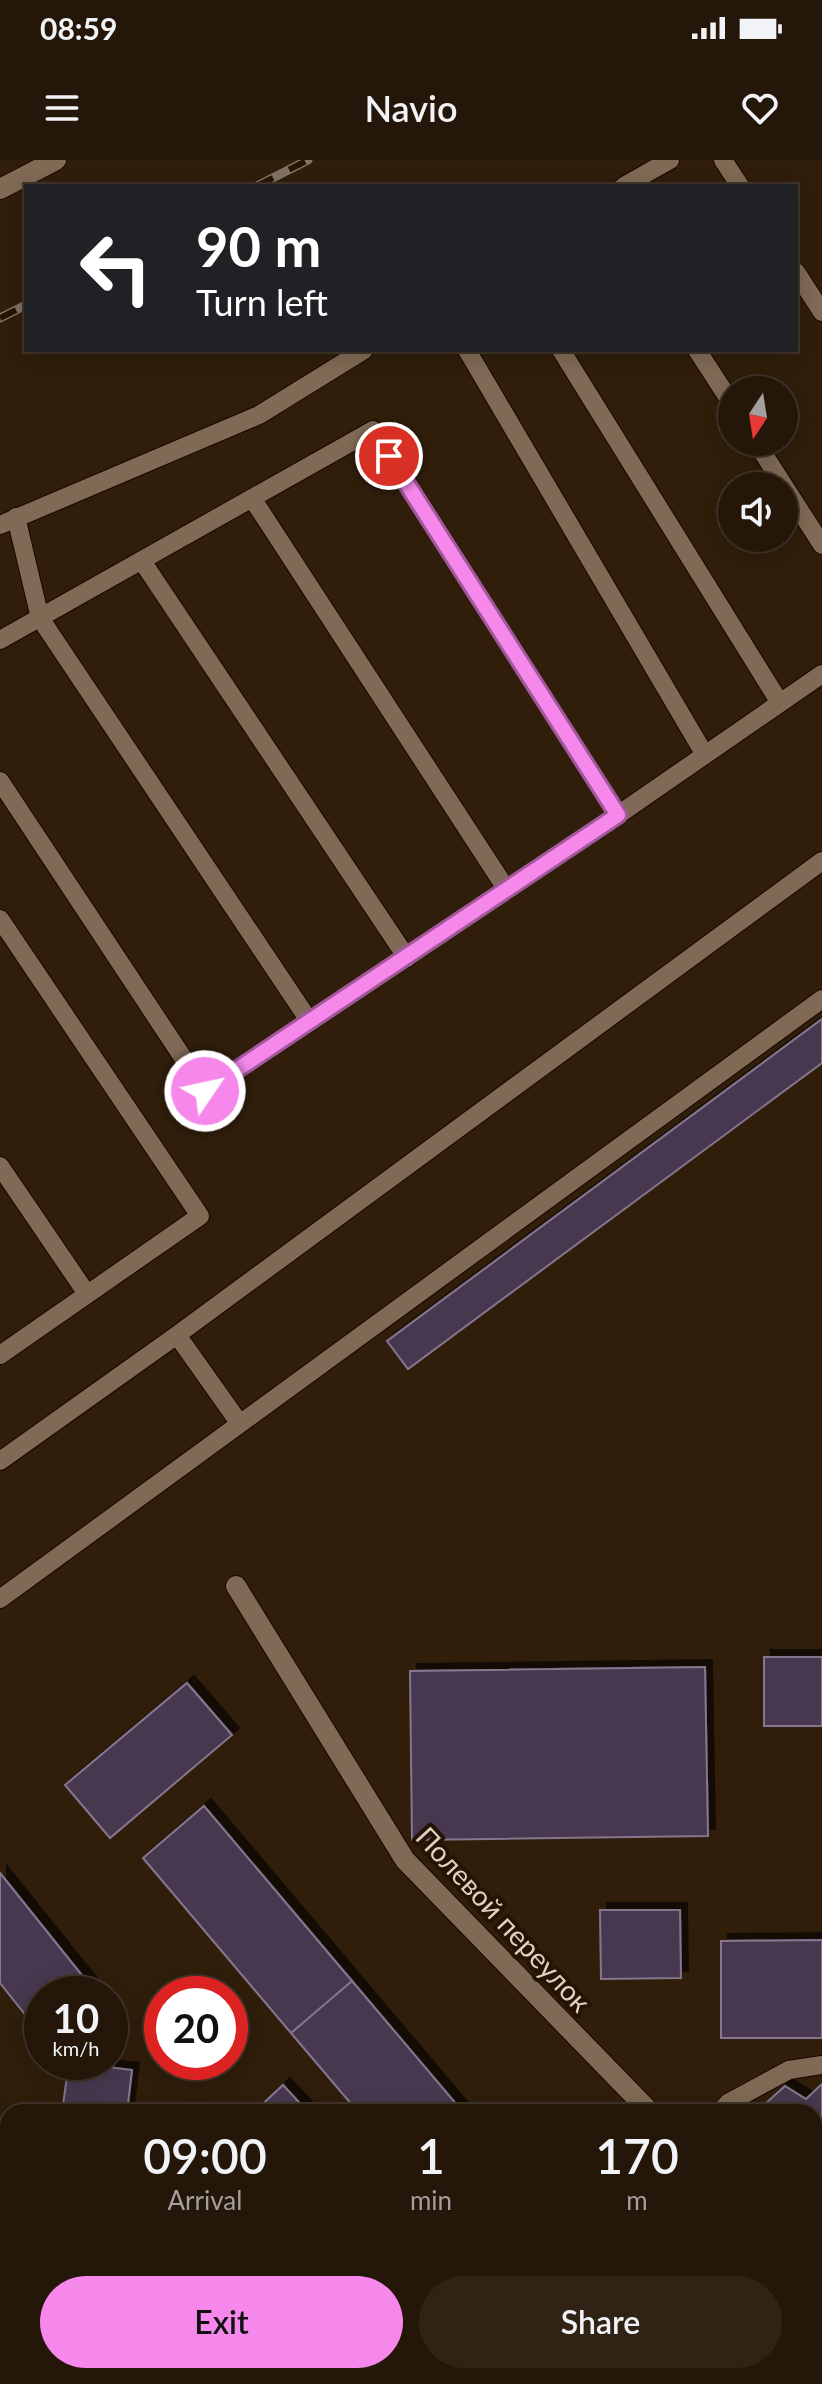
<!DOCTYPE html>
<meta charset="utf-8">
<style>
:root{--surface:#241608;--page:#302316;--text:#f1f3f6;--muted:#a39f9c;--line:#413529;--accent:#f688ec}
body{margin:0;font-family:Lato,sans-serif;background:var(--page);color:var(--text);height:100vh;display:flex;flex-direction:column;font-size:30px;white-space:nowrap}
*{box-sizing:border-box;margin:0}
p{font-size:26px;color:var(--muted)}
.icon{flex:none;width:44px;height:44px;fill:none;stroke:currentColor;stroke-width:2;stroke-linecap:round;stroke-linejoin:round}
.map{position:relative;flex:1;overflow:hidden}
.sheet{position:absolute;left:0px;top:1944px;width:822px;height:280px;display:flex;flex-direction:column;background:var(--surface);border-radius:24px 24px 0 0;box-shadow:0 4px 20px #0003,0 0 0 2px var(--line)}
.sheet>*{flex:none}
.guide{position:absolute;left:24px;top:24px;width:774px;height:168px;border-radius:0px;box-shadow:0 4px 20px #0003,0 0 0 2px var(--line);background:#202124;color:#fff;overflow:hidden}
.needle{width:52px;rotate:192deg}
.tools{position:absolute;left:718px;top:216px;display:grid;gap:16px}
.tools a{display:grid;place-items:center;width:80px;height:80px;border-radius:50%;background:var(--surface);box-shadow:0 4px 20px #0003,0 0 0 2px var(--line);font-size:40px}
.speed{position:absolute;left:24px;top:1816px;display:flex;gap:16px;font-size:40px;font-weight:700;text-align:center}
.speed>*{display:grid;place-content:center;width:104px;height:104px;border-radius:50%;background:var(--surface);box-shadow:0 4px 20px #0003,0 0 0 2px var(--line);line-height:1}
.speed small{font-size:20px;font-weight:400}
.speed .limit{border:12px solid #d22;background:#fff;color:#111}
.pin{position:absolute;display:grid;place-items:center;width:68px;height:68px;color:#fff;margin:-34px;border:4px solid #fff;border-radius:50%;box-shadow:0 2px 8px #0007}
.me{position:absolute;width:88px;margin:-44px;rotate:56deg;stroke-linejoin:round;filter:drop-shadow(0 0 6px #0008)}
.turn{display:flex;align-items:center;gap:28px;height:168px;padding:0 40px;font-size:36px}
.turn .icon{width:104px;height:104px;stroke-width:2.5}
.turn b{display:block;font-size:56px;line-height:68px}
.eta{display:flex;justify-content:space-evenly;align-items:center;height:136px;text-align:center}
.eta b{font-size:48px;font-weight:600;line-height:56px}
.cta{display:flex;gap:16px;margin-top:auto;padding:16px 40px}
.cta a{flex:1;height:92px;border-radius:48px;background:var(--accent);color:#111;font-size:32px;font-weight:600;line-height:92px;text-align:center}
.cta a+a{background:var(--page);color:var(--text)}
.status{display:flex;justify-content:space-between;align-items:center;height:56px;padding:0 40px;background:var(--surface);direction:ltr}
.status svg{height:22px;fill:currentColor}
header{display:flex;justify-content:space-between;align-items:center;height:104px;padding:0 40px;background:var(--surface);font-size:36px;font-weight:600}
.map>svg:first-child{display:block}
.grass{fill:url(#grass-tufts)}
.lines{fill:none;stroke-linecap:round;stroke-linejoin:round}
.stream{stroke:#424262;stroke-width:11}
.building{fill:#46384f;stroke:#857690;stroke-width:2;filter:url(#shadow)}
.lane-casing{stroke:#180700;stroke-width:20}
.street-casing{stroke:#180700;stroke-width:22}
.secondary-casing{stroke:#180700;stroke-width:22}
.lane{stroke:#806a55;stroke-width:18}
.street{stroke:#806a55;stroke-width:20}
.secondary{stroke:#806a55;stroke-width:20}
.rail-casing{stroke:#817262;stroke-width:9}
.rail{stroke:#261403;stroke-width:6;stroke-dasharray:18;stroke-linecap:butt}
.route-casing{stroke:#a05899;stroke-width:20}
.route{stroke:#f688ec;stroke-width:14}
.labels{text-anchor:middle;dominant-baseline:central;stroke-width:8;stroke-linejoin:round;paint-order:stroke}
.street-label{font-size:28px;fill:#ddd0c5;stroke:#261403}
</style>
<div class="status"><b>08:59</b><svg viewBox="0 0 49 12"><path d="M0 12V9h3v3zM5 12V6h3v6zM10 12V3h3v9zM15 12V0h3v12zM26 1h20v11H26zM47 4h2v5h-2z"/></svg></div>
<header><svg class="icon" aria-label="menu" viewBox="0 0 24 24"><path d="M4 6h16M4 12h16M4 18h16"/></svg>Navio<svg class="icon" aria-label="heart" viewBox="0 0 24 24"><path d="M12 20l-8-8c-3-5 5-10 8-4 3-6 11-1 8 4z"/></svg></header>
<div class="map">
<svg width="822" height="2224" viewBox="0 0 822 2224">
<defs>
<pattern id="grass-tufts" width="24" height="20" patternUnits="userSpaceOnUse" patternTransform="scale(2)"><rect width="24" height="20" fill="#124532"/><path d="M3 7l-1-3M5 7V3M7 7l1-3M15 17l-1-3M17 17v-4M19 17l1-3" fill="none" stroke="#345f4e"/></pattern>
<filter id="shadow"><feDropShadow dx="7" dy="-7" stdDeviation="0" flood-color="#0009"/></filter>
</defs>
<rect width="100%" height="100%" fill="#301e0b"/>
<path class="grass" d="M822 2002V2165L814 2151V2009Z"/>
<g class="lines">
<path class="stream" d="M817 2140 822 2135"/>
</g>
<path class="building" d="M822 859V903L408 1209 387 1181Z
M764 1497H822V1566H764Z
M705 1507 708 1676 412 1680 410 1511Z
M187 1523 232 1575 110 1678 65 1625Z
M204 1646 352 1821 291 1873 143 1698Z
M0 1713 97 1834H42V1876L0 1823Z
M600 1750H680L681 1818 601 1819Z
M822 1780V1878H721V1781Z
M352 1821 463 1952H358L291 1873Z
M69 1902 132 1910 127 1952H62Z
M822 1924V1967L814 1974V1952H756L785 1926 806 1939Z
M283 1925 308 1952H254Z
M13 2216H277L276 2224H13Z"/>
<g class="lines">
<g class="lane-casing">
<path id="lane" d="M723 0 740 26
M624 26 670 0
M796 112 822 152
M467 190 705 595
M561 190 780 543
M697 190 732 244
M756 282 822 385
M252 338 507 730
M16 357 40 458 310 862
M0 365 259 255 364 190
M142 401 407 798
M0 480 373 270 618 655
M0 621 205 931 618 655 822 514
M0 759 200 1056 0 1195
M0 1006 87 1134
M177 1175 240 1264
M0 1301 177 1175 822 701
M0 1439 822 839
M720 1952 728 1943 789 1910 822 1905
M538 2224 546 2216"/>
</g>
<g class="street-casing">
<path id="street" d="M236 1426 405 1700 650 1952
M814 2205 819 2224"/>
</g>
<g class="secondary-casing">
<path id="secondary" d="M0 29 56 0"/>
</g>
<use href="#lane" class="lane"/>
<use href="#street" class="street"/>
<use href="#secondary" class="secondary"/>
<g class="rail-casing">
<path id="rail" d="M257 26 308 0
M0 158 26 145"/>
</g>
<use href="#rail" class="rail"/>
</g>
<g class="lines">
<g class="route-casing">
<path id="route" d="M205 931 618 655 389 296"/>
</g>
<use href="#route" class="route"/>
</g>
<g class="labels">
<g class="street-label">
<text transform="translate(504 1759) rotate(47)">Полевой переулок</text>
</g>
</g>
</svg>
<div class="tools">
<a><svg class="needle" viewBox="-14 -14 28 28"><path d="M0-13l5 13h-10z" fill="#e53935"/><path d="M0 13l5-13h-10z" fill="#a39f9c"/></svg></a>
<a><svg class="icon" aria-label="sound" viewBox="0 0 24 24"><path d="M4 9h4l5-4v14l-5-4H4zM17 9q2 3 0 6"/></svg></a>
</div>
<div class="speed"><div>10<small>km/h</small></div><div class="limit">20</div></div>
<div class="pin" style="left:389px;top:296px;background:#d93025"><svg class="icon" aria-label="arrive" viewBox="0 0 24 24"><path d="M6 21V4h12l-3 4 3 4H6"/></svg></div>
<svg class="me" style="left:205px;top:931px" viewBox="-20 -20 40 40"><circle r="17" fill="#f688ec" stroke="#fff" stroke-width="3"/><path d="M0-11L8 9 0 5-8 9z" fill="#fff"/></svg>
<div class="guide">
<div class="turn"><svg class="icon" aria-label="left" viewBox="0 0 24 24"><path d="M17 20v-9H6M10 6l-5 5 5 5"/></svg><div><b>90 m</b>Turn left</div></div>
</div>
<section class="sheet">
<div class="eta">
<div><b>09:00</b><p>Arrival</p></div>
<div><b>1</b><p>min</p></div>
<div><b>170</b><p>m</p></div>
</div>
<div class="cta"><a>Exit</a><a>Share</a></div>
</section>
</div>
